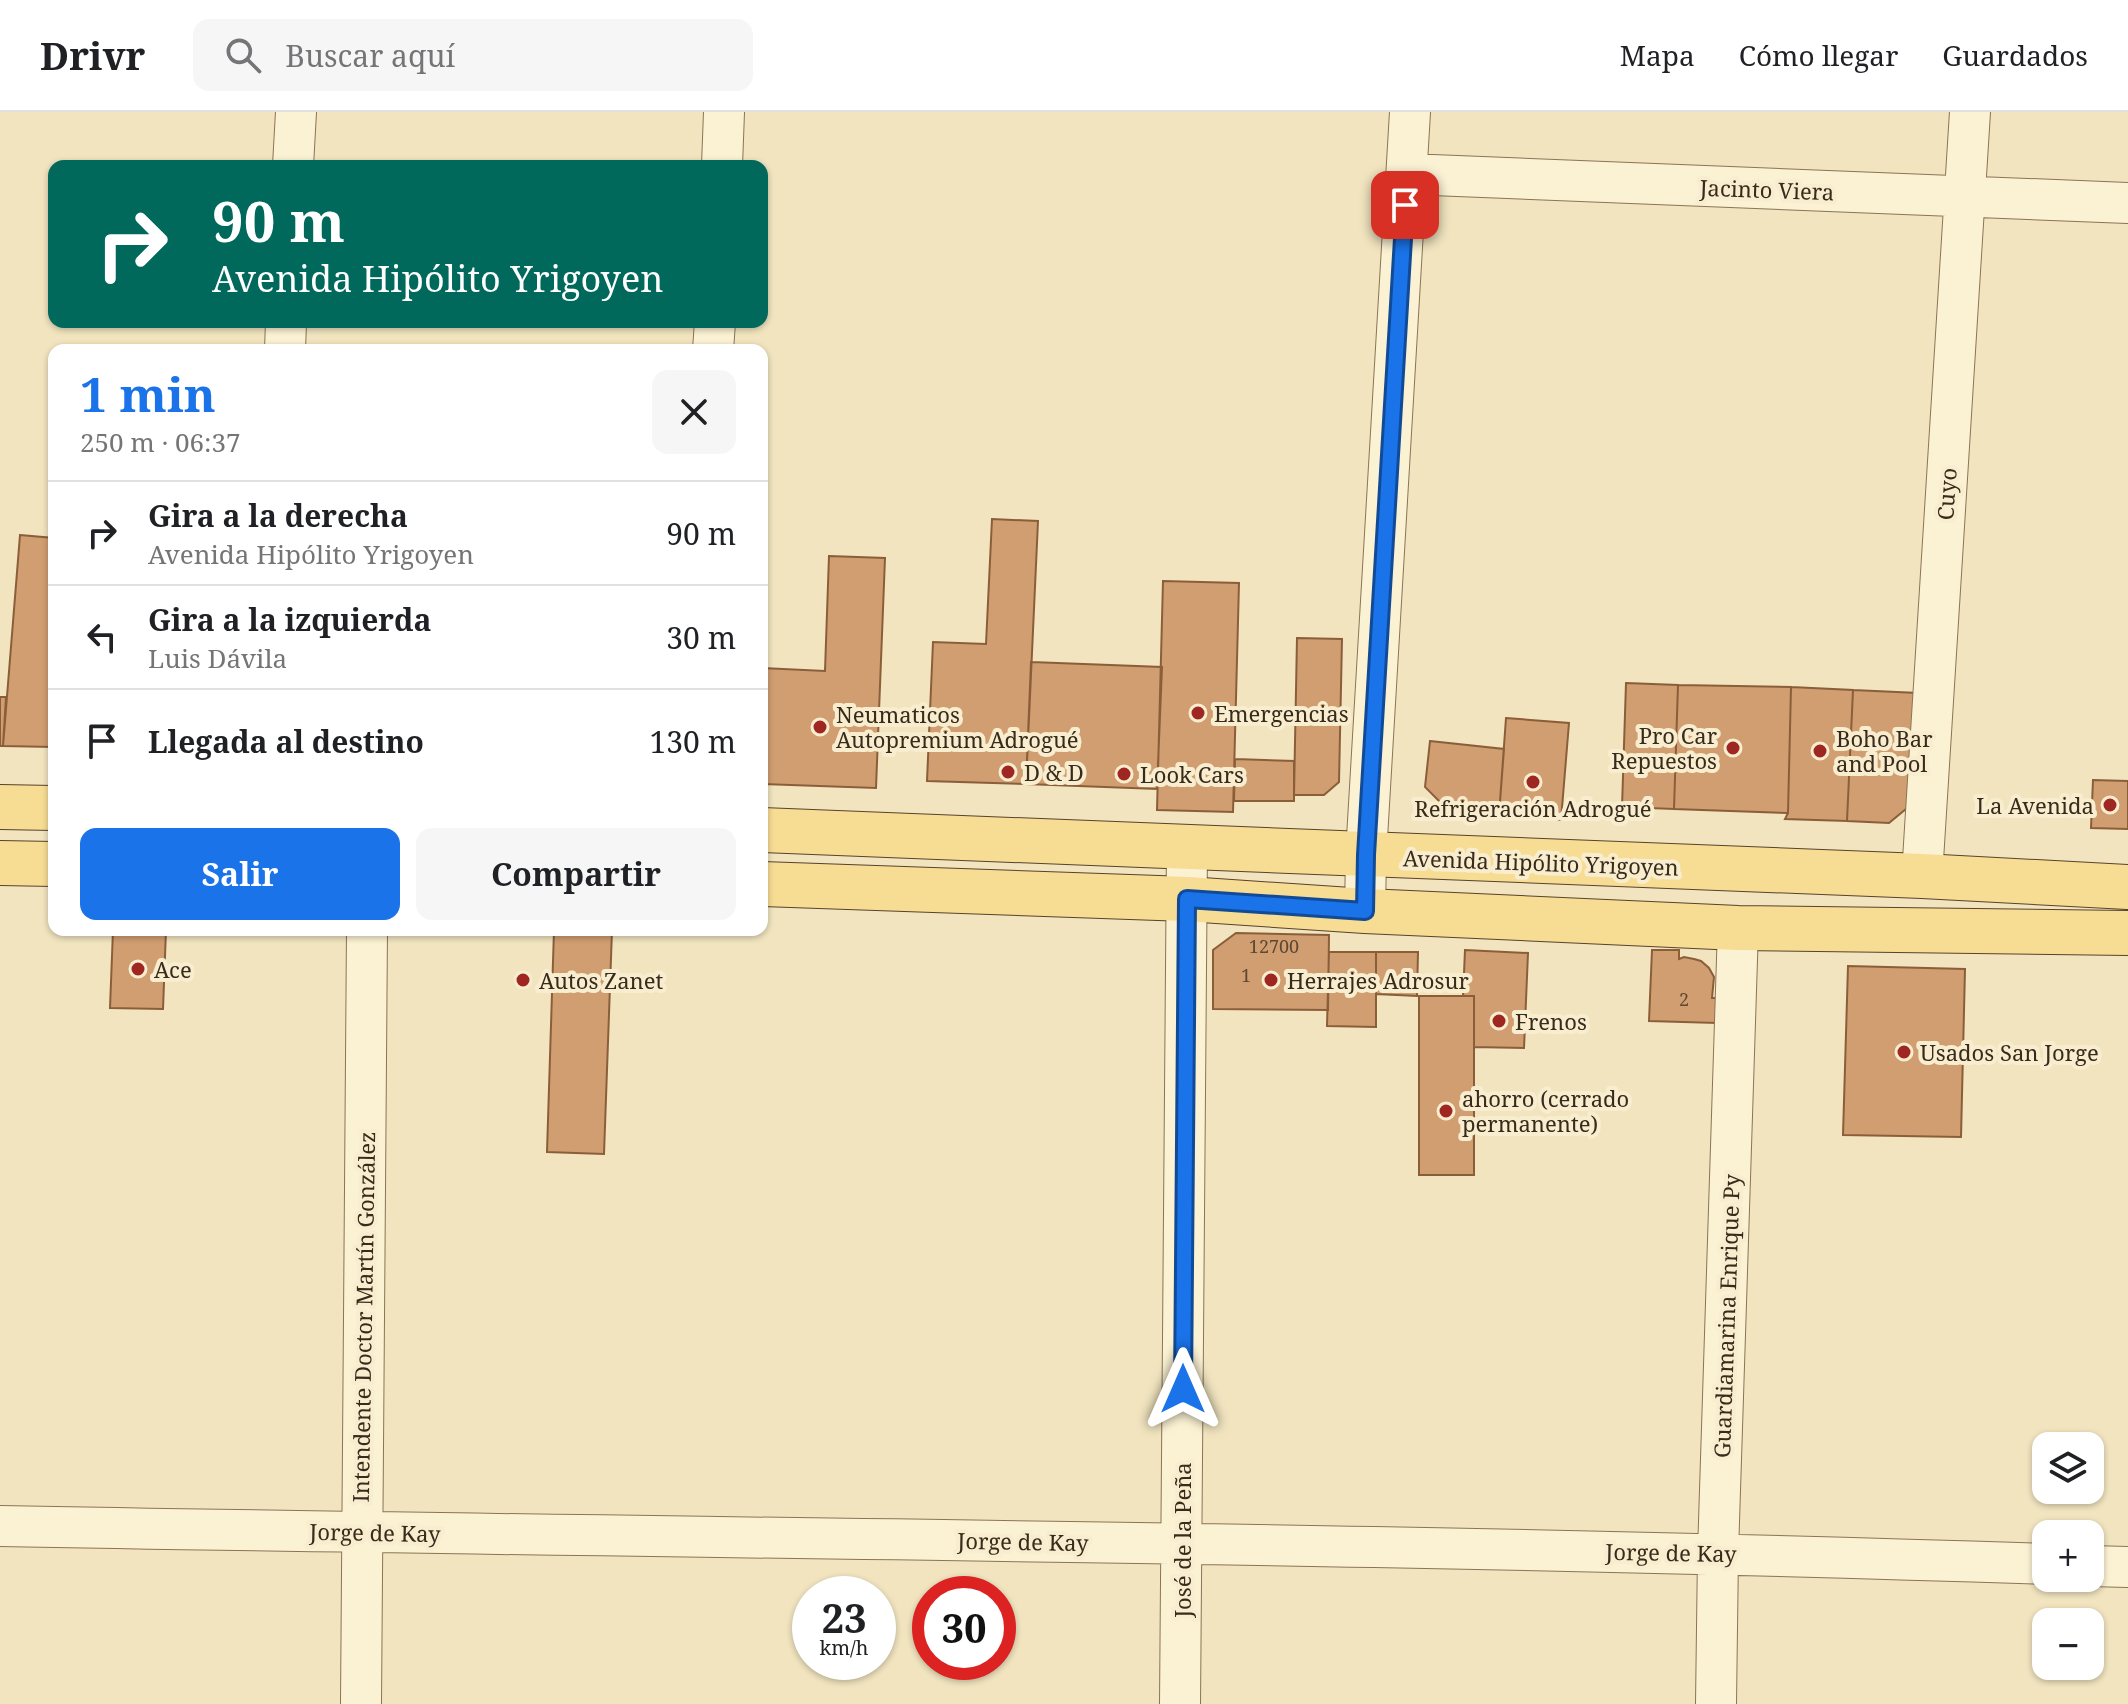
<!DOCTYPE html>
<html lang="es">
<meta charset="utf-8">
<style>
:root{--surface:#fff;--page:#f6f6f6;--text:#202124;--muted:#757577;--line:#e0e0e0;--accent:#1a73e8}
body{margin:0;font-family:"Noto Serif",serif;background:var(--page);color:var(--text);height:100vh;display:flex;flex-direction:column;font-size:30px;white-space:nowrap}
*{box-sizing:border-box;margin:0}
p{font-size:26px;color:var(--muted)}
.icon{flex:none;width:44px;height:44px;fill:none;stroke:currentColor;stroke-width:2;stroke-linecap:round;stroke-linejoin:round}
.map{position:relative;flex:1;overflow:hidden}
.panel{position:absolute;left:48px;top:232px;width:720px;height:592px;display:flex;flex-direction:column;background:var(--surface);border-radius:16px;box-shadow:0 2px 6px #0004}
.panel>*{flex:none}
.hud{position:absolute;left:48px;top:48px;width:720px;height:168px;border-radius:16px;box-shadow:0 2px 6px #0004;background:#00695c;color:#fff;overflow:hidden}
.tools{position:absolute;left:2032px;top:1320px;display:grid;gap:16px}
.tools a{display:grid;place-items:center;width:72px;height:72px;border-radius:16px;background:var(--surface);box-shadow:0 2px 6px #0004;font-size:40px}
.speed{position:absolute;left:792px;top:1464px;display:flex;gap:16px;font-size:40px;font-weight:700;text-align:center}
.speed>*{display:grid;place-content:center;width:104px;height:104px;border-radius:50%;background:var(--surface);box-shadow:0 2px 6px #0004;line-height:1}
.speed small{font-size:20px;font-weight:400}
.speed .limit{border:12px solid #d22;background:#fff;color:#111}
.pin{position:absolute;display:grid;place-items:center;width:68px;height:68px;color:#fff;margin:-34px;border-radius:16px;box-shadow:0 4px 12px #0006}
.me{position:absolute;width:88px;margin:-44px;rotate:0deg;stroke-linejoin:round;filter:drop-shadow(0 0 6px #0008)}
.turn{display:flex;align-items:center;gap:28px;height:168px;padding:0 32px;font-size:36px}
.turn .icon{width:104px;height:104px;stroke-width:2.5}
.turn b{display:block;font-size:56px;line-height:68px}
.round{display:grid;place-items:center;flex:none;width:84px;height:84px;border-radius:16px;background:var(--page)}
.head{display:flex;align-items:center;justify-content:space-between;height:136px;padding:0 32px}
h1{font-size:48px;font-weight:700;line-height:60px;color:var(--accent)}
.cta{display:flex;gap:16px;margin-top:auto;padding:16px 32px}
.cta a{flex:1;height:92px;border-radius:16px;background:var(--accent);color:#fff;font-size:32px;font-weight:700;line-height:92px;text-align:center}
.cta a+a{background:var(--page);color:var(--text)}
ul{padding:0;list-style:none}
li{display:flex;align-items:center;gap:24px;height:104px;padding:0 32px;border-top:2px solid var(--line)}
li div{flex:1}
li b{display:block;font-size:30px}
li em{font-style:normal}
header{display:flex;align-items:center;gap:48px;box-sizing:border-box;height:112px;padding:0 40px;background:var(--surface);border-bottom:2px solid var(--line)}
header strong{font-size:38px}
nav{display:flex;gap:44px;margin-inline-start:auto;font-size:28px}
.search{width:560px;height:72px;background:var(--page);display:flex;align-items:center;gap:20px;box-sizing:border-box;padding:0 28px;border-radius:16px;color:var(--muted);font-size:30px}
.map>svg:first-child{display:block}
.building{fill:#d19e72;stroke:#8b5e3a;stroke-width:2}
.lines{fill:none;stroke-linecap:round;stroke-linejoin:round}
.street-casing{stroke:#8b7456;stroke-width:42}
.primary-casing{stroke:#58422b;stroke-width:46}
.street{stroke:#fbf1d3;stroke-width:40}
.primary{stroke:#f7dc94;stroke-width:44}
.route-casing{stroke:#114b97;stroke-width:20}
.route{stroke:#1a73e8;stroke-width:14}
.poi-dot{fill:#9e2722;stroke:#f8eecf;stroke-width:3}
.labels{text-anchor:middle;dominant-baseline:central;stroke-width:8;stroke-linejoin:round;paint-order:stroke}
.number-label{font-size:18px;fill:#5f4832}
.street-label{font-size:22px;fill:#392b1c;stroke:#f8eecf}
.poi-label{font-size:22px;fill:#392b1c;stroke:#f8eecf;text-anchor:start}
</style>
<header>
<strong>Drivr</strong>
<div class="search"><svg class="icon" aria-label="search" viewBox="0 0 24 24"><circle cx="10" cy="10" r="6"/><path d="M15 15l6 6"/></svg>Buscar aquí</div>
<nav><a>Mapa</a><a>Cómo llegar</a><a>Guardados</a></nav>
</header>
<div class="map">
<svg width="2128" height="1592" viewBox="0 0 2128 1592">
<rect width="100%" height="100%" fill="#f1e4bf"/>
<path class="building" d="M992 407 1038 409 1026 672 927 669 933 530 986 532Z
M20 423 54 426V635L3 634Z
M829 444 885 446 876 676 762 672V556L825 559Z
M1163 469 1239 471 1233 700 1157 698Z
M1297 526 1342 527 1339 670 1324 683H1294Z
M1031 550 1162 555 1157 677 1026 672Z
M1626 571 1678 573 1674 697 1622 695Z
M1678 573 1791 575 1788 701 1674 697Z
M1791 575 1853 578 1847 709 1785 707 1788 701Z
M1853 578 1918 581 1912 692 1889 711 1847 709Z
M0 585H6L3 634H0Z
M1506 606 1569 611 1561 708 1499 703Z
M1430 629 1504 637 1499 703 1450 700 1425 675Z
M1235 647 1294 649V689H1234Z
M2093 668 2128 669V717L2091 716Z
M113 818H166L163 897 110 896Z
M554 818H612L604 1042 547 1040Z
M1236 821 1329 823 1328 898 1213 897V838Z
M1465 838 1528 841 1524 936 1474 935V884H1463Z
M1652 838H1679V847L1684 845 1694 847 1701 849 1709 856 1714 865 1712 886H1718L1717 911 1649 909Z
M1329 840H1376V915L1327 914Z
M1376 840H1418L1417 884 1376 882Z
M1848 854 1965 857 1961 1025 1843 1023Z
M1419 884H1474V1063H1419Z"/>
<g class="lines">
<g class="street-casing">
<path id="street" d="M293 54 296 0
M722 54 724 0
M1407 62 2128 91
M285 238 286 210
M713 238 715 210
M1922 764 1970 0
M1365 799 1366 743 1410 0
M0 1414C682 1427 1364 1429 2046 1452
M2090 1454 2128 1455
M361 1592 367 818
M1180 1592 1187 735
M1716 1592 1718 1441 1738 816"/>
</g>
<g class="primary-casing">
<path id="primary" d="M0 695 54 696
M762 718 1922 764 2128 775
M0 751 54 752
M762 772 1187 787 1365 799 1738 816 2128 821"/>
</g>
<use href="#street" class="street"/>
<use href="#primary" class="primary"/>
</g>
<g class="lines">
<g class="route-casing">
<path id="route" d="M1183 1277 1187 787 1365 799 1366 743 1405 93"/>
</g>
<use href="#route" class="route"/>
</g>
<g class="poi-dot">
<circle cx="1198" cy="601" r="8"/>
<circle cx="820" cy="615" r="8"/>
<circle cx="1733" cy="636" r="8"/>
<circle cx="1820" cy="639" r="8"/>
<circle cx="1008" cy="660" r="8"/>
<circle cx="1124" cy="662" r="8"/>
<circle cx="1533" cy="670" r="8"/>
<circle cx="2110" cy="693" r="8"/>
<circle cx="138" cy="857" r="8"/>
<circle cx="523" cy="868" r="8"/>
<circle cx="1271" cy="868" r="8"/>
<circle cx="1499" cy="909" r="8"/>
<circle cx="1904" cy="940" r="8"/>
<circle cx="1446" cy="999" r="8"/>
</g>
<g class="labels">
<g class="number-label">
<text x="1274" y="834">12700</text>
<text x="1246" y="863">1</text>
<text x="1684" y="887">2</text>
</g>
<g class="street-label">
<text transform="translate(1767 77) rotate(2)">Jacinto Viera</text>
<text transform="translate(1946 382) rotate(-86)">Cuyo</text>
<text transform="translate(1541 750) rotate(2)">Avenida Hipólito Yrigoyen</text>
<text transform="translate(1726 1204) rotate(-88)">Guardiamarina Enrique Py</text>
<text transform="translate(363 1205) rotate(-89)">Intendente Doctor Martín González</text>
<text transform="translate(375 1420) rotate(1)">Jorge de Kay</text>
<text transform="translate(1182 1428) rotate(-90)">José de la Peña</text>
<text transform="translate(1023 1429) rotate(1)">Jorge de Kay</text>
<text transform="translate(1671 1440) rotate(1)">Jorge de Kay</text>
</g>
<g class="poi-label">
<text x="1214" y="601">Emergencias</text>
<text x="836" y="602">Neumaticos<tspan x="836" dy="25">Autopremium Adrogué</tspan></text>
<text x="1717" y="623" text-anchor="end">Pro Car<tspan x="1717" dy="25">Repuestos</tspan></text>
<text x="1836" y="626">Boho Bar<tspan x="1836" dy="25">and Pool</tspan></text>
<text x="1024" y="660">D &amp; D</text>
<text x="1140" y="662">Look Cars</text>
<text x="2094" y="693" text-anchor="end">La Avenida</text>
<text x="1533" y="696" text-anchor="middle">Refrigeración Adrogué</text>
<text x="154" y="857">Ace</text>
<text x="539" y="868">Autos Zanet</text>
<text x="1287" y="868">Herrajes Adrosur</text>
<text x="1515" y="909">Frenos</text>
<text x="1920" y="940">Usados San Jorge</text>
<text x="1462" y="986">ahorro (cerrado<tspan x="1462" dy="25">permanente)</tspan></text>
</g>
</g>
</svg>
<div class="tools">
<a><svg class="icon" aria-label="layers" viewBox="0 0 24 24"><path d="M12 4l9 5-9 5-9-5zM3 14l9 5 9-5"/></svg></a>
<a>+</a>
<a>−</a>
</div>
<div class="speed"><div>23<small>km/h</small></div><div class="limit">30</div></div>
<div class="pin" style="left:1405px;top:93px;background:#d93025"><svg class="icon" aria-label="arrive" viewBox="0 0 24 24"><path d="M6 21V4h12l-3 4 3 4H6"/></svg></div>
<svg class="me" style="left:1183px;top:1277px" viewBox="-20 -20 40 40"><path d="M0-17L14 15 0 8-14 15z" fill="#1a73e8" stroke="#fff" stroke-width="4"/></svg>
<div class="hud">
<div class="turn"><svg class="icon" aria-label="right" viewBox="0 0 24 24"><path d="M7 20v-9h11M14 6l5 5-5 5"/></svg><div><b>90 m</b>Avenida Hipólito Yrigoyen</div></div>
</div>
<section class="panel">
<div class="head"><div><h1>1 min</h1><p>250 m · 06:37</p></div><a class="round"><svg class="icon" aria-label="close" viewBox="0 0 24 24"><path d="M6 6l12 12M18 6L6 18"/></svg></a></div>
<ul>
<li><svg class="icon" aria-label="right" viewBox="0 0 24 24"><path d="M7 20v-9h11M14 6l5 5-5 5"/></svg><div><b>Gira a la derecha</b><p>Avenida Hipólito Yrigoyen</p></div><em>90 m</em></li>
<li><svg class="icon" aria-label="left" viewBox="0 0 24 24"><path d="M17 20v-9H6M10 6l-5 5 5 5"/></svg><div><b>Gira a la izquierda</b><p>Luis Dávila</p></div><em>30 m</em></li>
<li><svg class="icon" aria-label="arrive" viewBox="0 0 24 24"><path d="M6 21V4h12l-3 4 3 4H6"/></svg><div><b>Llegada al destino</b></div><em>130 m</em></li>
</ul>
<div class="cta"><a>Salir</a><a>Compartir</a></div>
</section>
</div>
